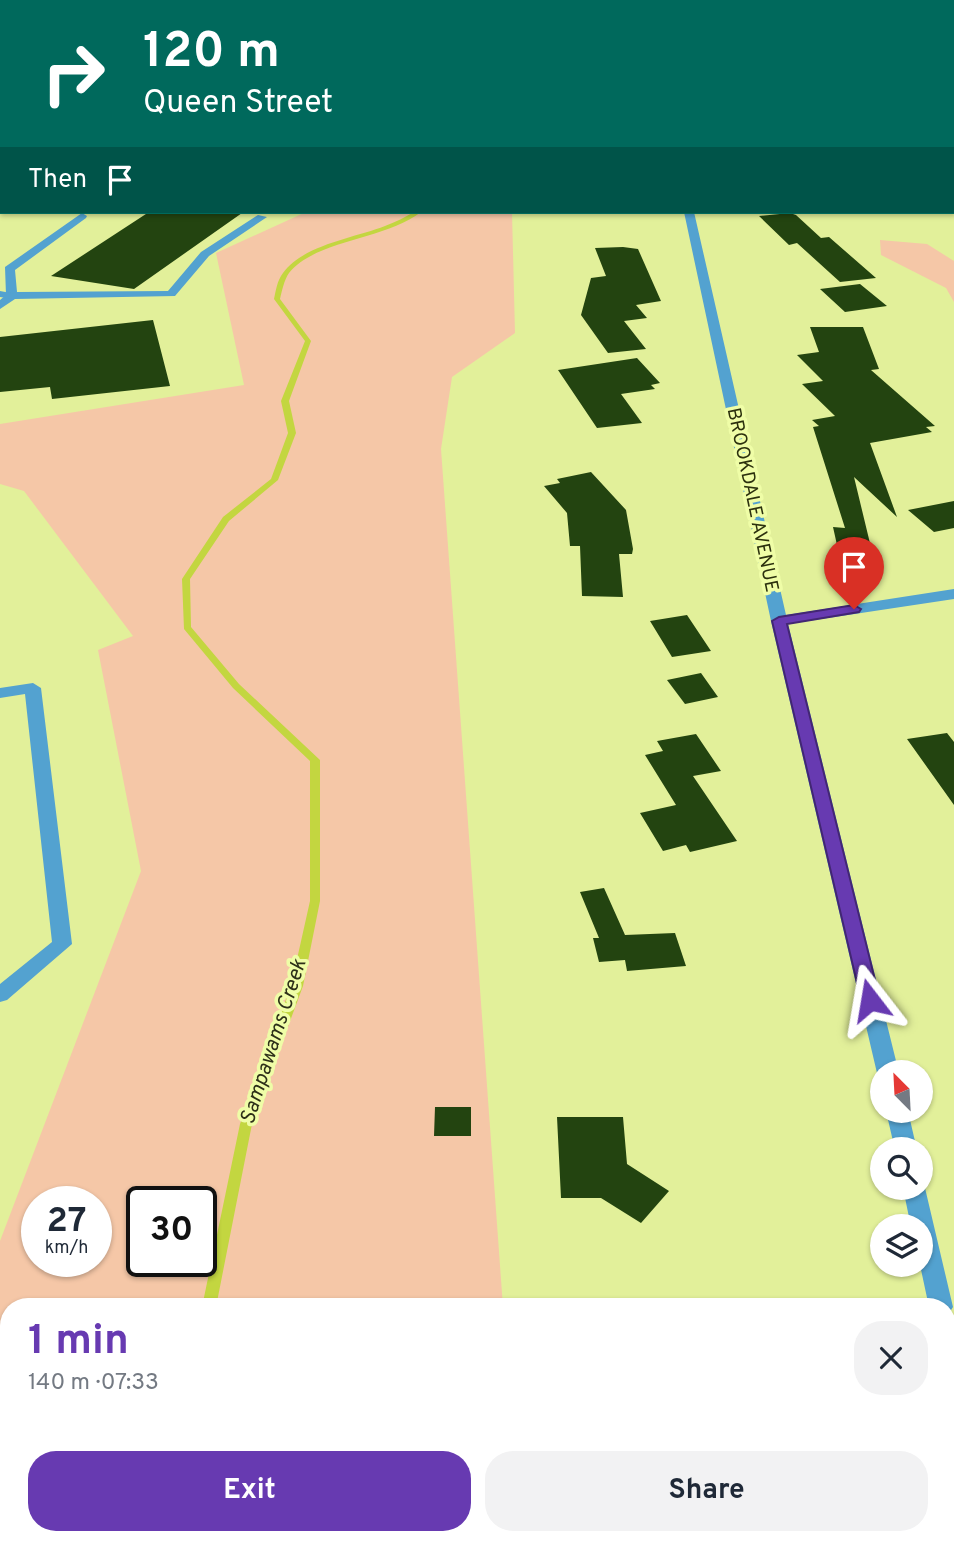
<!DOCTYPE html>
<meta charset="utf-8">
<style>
:root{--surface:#fff;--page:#f2f2f3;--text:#1f2937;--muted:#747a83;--accent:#673ab1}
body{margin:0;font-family:Overpass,sans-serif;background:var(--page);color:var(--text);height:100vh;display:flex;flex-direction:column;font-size:26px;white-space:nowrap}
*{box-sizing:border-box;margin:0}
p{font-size:23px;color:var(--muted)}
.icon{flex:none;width:38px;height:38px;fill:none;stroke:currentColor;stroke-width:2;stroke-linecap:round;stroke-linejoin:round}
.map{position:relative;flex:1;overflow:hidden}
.panel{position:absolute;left:0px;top:1298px;width:956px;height:247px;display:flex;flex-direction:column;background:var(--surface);border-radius:28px 28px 0 0;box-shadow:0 2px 5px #0004}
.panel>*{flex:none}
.top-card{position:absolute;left:0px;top:0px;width:956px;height:214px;box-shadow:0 2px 5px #0004;background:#00695c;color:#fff;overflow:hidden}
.needle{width:46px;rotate:336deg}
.controls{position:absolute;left:870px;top:1060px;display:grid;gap:14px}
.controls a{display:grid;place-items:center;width:63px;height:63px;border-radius:50%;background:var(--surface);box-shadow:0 2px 5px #0004;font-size:35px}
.speed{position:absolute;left:21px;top:1186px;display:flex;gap:14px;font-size:35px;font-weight:700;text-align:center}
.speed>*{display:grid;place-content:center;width:91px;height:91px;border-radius:50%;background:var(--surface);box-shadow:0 2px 5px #0004;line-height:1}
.speed small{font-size:18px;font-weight:400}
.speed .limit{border:4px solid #111;border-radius:10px;background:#fff;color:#111}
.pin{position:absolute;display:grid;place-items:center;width:60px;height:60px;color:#fff;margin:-72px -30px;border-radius:50% 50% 50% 0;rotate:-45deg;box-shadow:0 0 7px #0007}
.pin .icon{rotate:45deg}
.me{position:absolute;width:77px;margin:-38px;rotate:346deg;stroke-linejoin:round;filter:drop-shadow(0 0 5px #0008)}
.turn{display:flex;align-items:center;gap:24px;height:147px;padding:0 28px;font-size:32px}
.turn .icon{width:91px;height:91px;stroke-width:2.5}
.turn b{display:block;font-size:49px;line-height:60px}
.then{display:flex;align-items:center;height:66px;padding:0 28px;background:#0003;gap:14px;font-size:26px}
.round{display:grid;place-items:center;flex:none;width:74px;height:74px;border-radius:28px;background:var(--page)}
.summary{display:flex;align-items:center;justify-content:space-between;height:119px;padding:0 28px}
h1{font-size:42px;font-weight:700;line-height:52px;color:var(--accent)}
.action{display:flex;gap:14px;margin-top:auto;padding:14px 28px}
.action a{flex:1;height:80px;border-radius:28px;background:var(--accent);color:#fff;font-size:28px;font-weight:700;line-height:80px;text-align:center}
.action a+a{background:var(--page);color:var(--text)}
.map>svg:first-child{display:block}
.green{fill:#f5c7a7;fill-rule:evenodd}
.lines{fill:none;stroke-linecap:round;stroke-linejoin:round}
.stream{fill:#c3d640;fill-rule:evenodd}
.building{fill:#234410}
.lane{fill:#53a2d0;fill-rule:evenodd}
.street{fill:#53a2d0;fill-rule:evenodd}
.route{fill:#673ab1;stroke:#432673;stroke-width:2}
.labels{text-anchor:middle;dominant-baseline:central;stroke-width:7;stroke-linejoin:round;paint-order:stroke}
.street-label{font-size:19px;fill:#2c310e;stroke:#effda7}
.water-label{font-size:21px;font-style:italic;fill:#2d3019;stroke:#effda7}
</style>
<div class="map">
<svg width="954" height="1544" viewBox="0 0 954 1544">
<rect width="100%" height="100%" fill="#e2f09a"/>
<path class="green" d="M306 212H512L515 333 452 377 441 449 503 1307H9V1536H520V1544H0V1241L141 871 98 650 133 636 24 491 0 484V424L244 385 216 253ZM37 1202H96V1262H37ZM142 1202H201V1262H142Z
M880 240 927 244 954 261V302L946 288 881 255Z"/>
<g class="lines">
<path class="stream" d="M467 0H471L470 2H465Z
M414 212H421C385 240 317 239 289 273 284 280 282 291 280 299L311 341 289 401 296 433 278 480 229 521 190 579 191 627 239 684 320 760V901L303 986 252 1124 216 1307H202L240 1124 291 986 310 901V761L233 688 184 629 182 579 223 517 271 479 288 433 281 401 305 341 274 299C276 290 277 281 283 273 303 245 354 238 385 226 396 222 405 217 414 212Z
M204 1536H219L221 1544H205Z"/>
</g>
<path class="building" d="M149 212 242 213 134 289 51 276Z
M790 213 796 215 821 238 829 237 876 278 840 282 797 243 789 245 759 216Z
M623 247 638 249 661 301 636 305 647 318 624 321 646 349 608 353 581 315 591 278 606 276 595 248Z
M860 284 887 306 845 312 820 289Z
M153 320 170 386 52 399 50 387 0 392V337Z
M810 327H863L879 369 871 370 935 426 926 427 932 432 870 443 897 517 854 477 875 564 841 563 833 527 845 528 813 427 819 426 812 420 835 416 802 384 823 381 797 355 819 352Z
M637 358 660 383 651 385 655 389 621 394 642 423 597 428 558 370Z
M591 472 626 510 633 549 632 554H619L623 597 582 596 580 546H570L567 513 544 486 560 483 557 479Z
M954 501V528L934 532 908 510Z
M687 615 711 651 672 657 650 621Z
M701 673 718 697 685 704 667 680Z
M947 733 954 742V805L907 739Z
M696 734 721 771 693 776 737 841 690 852 686 845 663 851 640 813 676 805 645 755 663 751 657 741Z
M604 888 625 935 675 933 686 966 627 971 625 960 599 962 593 938H599L580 892Z
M435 1107H471V1136H434Z
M557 1117H623L627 1164 669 1191 641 1223 601 1198H561Z"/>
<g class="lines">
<path class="lane" d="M82 213 87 216 86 218 15 270 17 292 168 291 201 252 258 215 267 217 209 256 175 296 15 299 0 309V300L6 295 5 267Z
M33 683 41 688 72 944 7 1000 0 1002V984L52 942 25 694 0 698V688Z"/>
<path class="street" d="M608 0H616V2H608Z
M832 0H872L829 2Z
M684 212H694L786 615 954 589V599L788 624 899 1073H882V1079L877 1073 771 621Z
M0 291 16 294 18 296 12 299 0 297Z
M886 1111H908L917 1150H895Z
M920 1181 925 1188 953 1307 947 1316V1307H929L920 1265V1227H911L903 1188H920Z
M947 1324 954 1327V1379L947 1377Z"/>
</g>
<path class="route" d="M854 605 861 609 859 612 787 624 880 1000 877 1005H864L861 1000 772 621 779 617Z"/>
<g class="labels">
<g class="street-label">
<text transform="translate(752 500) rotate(78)">BROOKDALE AVENUE</text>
</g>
<g class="water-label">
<text transform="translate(274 1042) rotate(-72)">Sampawams Creek</text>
</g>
</g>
</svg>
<div class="controls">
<a><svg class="needle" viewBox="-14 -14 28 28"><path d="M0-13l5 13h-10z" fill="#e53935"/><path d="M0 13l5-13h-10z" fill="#747a83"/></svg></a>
<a><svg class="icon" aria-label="search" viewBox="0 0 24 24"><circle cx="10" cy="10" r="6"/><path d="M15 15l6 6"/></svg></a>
<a><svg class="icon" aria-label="layers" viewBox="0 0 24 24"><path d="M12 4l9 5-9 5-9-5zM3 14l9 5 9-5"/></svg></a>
</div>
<div class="speed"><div>27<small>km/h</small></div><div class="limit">30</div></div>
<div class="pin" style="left:854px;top:609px;background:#d93025"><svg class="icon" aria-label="arrive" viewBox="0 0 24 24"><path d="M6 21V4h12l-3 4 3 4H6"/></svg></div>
<svg class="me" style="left:870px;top:1000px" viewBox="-20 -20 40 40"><path d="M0-17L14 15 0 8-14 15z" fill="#673ab1" stroke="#fff" stroke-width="4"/></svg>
<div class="top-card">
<div class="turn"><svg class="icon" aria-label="right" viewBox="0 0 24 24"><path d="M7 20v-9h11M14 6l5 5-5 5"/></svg><div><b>120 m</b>Queen Street</div></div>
<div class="then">Then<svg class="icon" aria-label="arrive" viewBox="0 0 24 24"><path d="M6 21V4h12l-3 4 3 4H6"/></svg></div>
</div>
<section class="panel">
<div class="summary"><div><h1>1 min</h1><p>140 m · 07:33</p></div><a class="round"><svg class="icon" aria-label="close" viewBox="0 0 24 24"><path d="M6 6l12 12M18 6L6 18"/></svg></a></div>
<div class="action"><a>Exit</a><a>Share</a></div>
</section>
</div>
